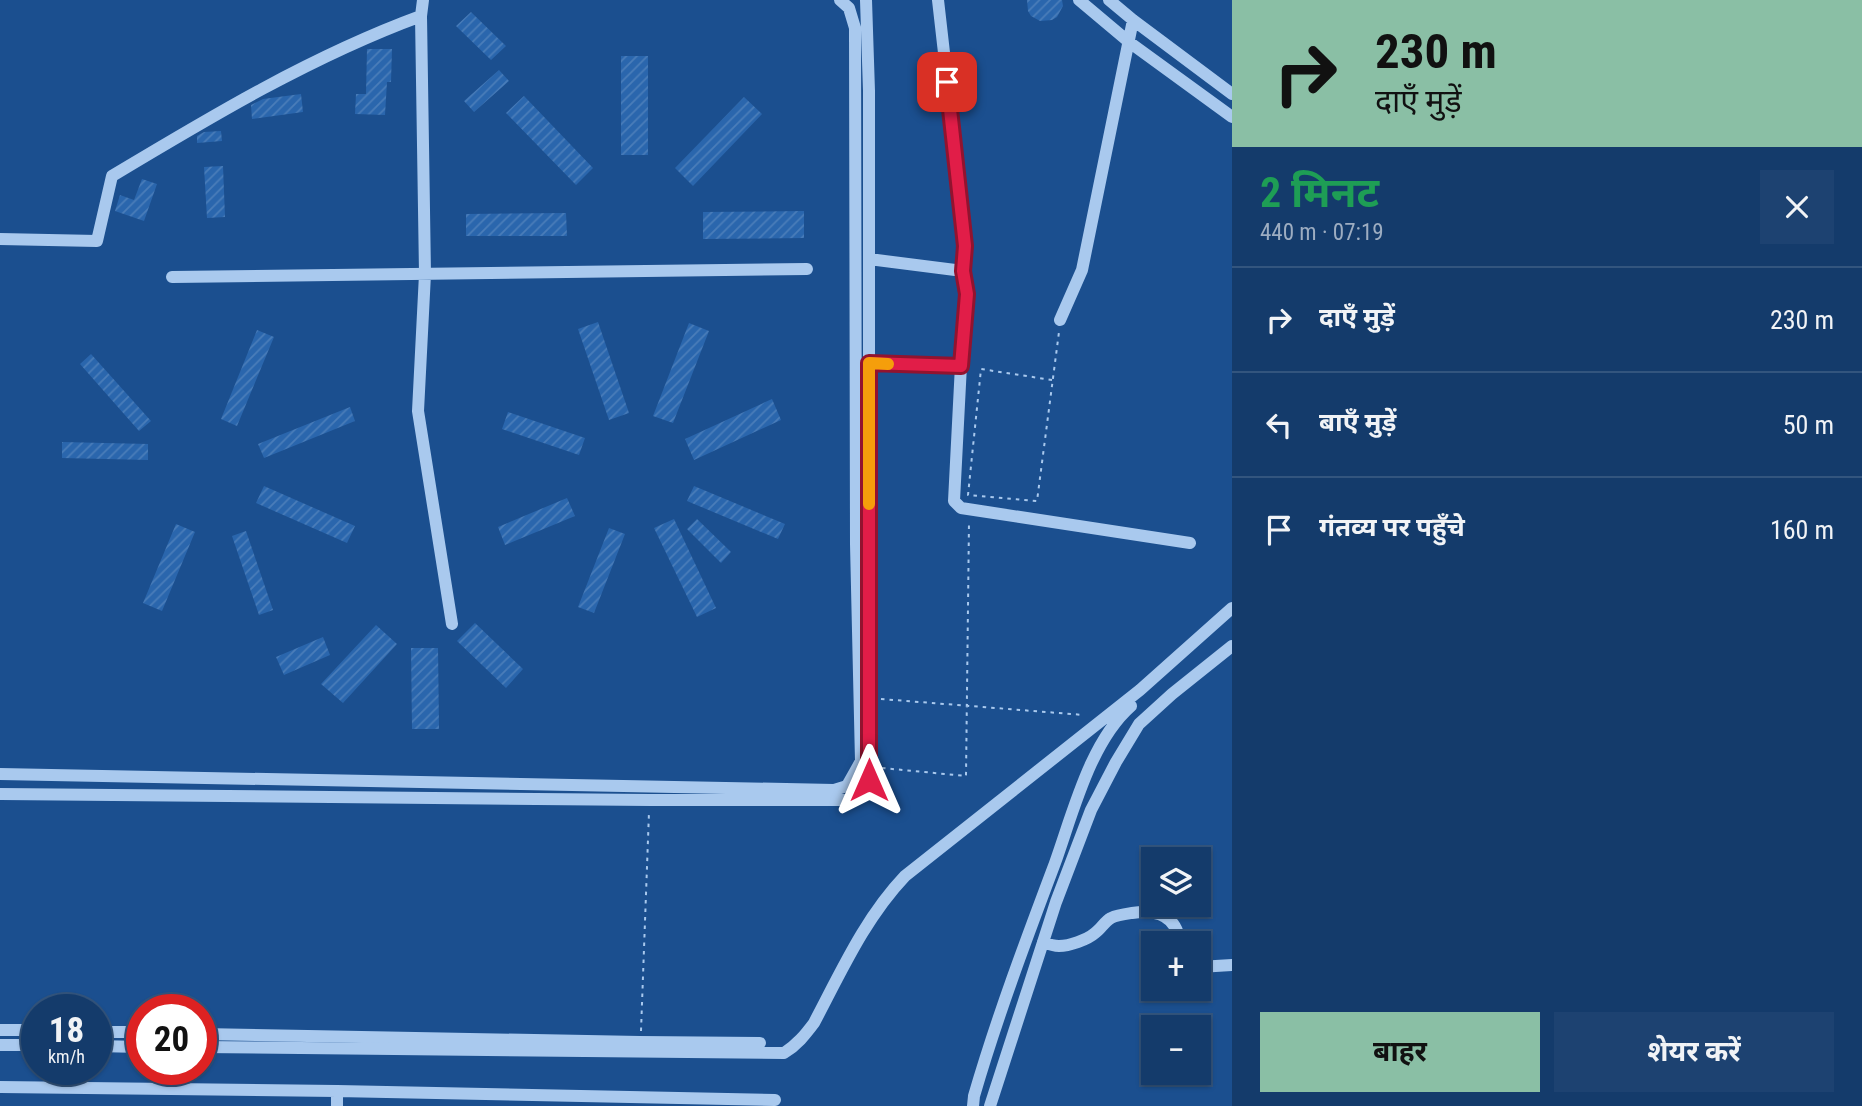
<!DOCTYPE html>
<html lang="hi">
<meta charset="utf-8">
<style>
:root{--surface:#143b6b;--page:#1d4271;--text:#f1f3f6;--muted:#9dadc1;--line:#33557e;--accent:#8abfa5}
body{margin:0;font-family:"Roboto Condensed","Noto Sans Devanagari",sans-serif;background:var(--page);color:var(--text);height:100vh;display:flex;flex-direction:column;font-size:26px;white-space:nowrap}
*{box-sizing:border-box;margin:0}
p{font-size:23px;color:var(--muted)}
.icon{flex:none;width:38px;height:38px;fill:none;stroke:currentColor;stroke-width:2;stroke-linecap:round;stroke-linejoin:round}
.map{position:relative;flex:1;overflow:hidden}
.sheet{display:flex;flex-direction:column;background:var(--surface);width:630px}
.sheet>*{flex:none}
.guide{background:#8abfa5;color:#111;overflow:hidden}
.tools{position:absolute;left:1141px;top:847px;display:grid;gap:14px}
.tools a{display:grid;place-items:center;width:70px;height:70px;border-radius:0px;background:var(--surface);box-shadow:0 2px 5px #0004,0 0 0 2px var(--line);font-size:35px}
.speed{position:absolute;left:21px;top:994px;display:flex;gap:14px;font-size:35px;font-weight:700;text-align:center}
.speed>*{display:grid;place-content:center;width:91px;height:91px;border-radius:50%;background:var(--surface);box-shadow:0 2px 5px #0004,0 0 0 2px var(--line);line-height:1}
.speed small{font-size:18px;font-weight:400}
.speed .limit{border:10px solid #d22;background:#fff;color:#111}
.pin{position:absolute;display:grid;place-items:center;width:60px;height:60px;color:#fff;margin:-30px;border-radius:14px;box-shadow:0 4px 10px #0006}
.me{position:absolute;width:77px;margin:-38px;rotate:0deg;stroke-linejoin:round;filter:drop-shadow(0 0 5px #0008)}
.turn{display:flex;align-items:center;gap:24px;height:147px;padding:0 28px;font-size:32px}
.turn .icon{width:91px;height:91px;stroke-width:2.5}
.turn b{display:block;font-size:49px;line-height:60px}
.round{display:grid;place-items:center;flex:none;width:74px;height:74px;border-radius:0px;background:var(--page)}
.summary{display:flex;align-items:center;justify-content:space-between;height:119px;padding:0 28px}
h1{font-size:42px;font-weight:700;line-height:52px;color:#1e9e55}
.button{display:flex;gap:14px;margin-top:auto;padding:14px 28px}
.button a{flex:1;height:80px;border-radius:0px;background:var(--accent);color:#111;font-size:28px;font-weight:700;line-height:80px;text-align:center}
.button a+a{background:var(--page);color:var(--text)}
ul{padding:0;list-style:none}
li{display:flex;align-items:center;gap:21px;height:105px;padding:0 28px;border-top:2px solid var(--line)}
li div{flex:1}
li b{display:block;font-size:26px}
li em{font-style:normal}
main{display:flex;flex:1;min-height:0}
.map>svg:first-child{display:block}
.building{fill:url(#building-hatch)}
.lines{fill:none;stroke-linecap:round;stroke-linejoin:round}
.path{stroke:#a9c9ee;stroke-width:2;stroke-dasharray:3.5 5;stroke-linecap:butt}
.minor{stroke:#a9c9ee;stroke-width:12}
.route-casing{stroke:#92132f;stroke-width:18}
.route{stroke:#e11d48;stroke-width:12}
.slow{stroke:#f59e0b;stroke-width:12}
</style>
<main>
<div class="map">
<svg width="1232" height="1106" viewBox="0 0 1232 1106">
<defs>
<pattern id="building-hatch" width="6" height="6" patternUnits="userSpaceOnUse" patternTransform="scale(1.75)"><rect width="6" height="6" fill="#2a66ad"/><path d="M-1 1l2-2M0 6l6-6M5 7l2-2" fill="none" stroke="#4a7db9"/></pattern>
</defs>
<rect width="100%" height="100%" fill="#1b4f8f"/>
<path class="building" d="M1027 0H1062L1063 6 1057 17 1052 20 1040 21 1031 16 1028 11Z
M471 12 506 46 491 60 456 26Z
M367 49H392L391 82H387L385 115 355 114 356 94H366Z
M621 56H648V155H621Z
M499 70 509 81 474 112 464 101Z
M301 94 303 112 252 119 251 105 263 99Z
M524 96 593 168 576 185 506 113Z
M744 97 762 114 693 186 675 168Z
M221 131 222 141 197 143V136L204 132Z
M223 166 225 217 207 218 204 167Z
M142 179 157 184 144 221 115 211 120 195 134 200Z
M804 211V238L703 239V212Z
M566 213 567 236H466V214Z
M598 322 629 413 609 420 578 329Z
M689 323 709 331 673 423 653 416Z
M257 330 274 337 237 426 221 419Z
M91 354 151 421 139 431 80 364Z
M772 399 781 420 694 460 685 439Z
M350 407 355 421 264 458 258 444Z
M508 412 585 438 579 455 502 429Z
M62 442 148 444V460L62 458Z
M264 486 355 526 347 543 256 503Z
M694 486 785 524 778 539 687 501Z
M567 498 575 516 505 545 498 527Z
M674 519 716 608 697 617 654 528Z
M697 519 731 552 721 563 687 529Z
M176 524 195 532 162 611 143 603Z
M609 528 625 534 594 613 578 607Z
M246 531 273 610 259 615 232 536Z
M475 623 523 669 506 688 457 641Z
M376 625 397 644 343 703 321 684Z
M323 637 330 655 284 675 276 657Z
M411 648H438L439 729H412Z"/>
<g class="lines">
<path class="path" d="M1052 380 981 369 968 495 1037 501 1059 332
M881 699 1084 715
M882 768 966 776 969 521
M641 1031 649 812"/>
<path class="minor" d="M423 0 421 16 425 274 418 411 452 624
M938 0 966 246 963 271 967 294 961 365
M1079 0 1129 42 1232 117
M1109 0 1133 20 1232 94
M0 239 97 241 112 176C212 116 312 56 421 16
M869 259 963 271
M172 277 807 269
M1060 320 1082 270 1133 20
M869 363 961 365 954 501 961 508 1190 543
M0 774 834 790 847 786 861 761 856 544 855 28 849 8 840 0
M0 794 650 800H854L862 793 869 780V91L866 0
M1043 942C1048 944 1054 946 1059 946 1069 946 1087 940 1095 933 1101 929 1104 922 1111 918 1117 915 1125 914 1132 913 1157 909 1177 916 1180 943
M1199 967 1232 965
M0 1030H37
M96 1032H142
M201 1034 640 1042 760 1043
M0 1045H37
M96 1046 142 1047
M201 1047 784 1053C797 1045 805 1035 814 1023 841 972 865 918 905 876L1140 690 1232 608
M0 1087 337 1091 775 1100
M337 1106V1091
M973 1106 974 1096C997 1017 1026 940 1055 863 1073 813 1090 742 1131 706
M990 1106 1056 902 1091 810 1116 762 1139 724 1172 694 1232 646"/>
</g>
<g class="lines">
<g class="route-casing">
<path id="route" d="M869 780V363L961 366 967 294 963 271 965 246 947 82"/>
</g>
<use href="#route" class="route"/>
<path class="slow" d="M869 504V363L888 364"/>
</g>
</svg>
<div class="tools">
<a><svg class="icon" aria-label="layers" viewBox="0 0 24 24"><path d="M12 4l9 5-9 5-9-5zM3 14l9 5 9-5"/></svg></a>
<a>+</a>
<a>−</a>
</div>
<div class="speed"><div>18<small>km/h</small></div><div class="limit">20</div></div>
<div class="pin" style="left:947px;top:82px;background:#d93025"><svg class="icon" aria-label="arrive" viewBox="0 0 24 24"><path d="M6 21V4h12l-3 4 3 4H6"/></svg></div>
<svg class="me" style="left:869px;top:780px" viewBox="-20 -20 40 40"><path d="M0-17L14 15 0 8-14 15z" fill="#e11d48" stroke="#fff" stroke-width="4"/></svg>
</div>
<section class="sheet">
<div class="guide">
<div class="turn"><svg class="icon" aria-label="right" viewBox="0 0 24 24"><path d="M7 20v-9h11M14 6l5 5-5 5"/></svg><div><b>230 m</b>दाएँ मुड़ें</div></div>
</div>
<div class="summary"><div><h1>2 मिनट</h1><p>440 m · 07:19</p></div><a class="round"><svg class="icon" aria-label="close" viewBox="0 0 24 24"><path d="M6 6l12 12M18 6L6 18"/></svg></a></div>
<ul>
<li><svg class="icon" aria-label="right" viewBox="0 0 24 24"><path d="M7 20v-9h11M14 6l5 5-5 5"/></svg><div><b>दाएँ मुड़ें</b></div><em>230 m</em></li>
<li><svg class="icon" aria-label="left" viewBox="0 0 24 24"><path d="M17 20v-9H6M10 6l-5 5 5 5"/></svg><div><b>बाएँ मुड़ें</b></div><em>50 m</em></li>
<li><svg class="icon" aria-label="arrive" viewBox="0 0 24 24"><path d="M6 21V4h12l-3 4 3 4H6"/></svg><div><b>गंतव्य पर पहुँचे</b></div><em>160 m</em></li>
</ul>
<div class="button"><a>बाहर</a><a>शेयर करें</a></div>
</section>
</main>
